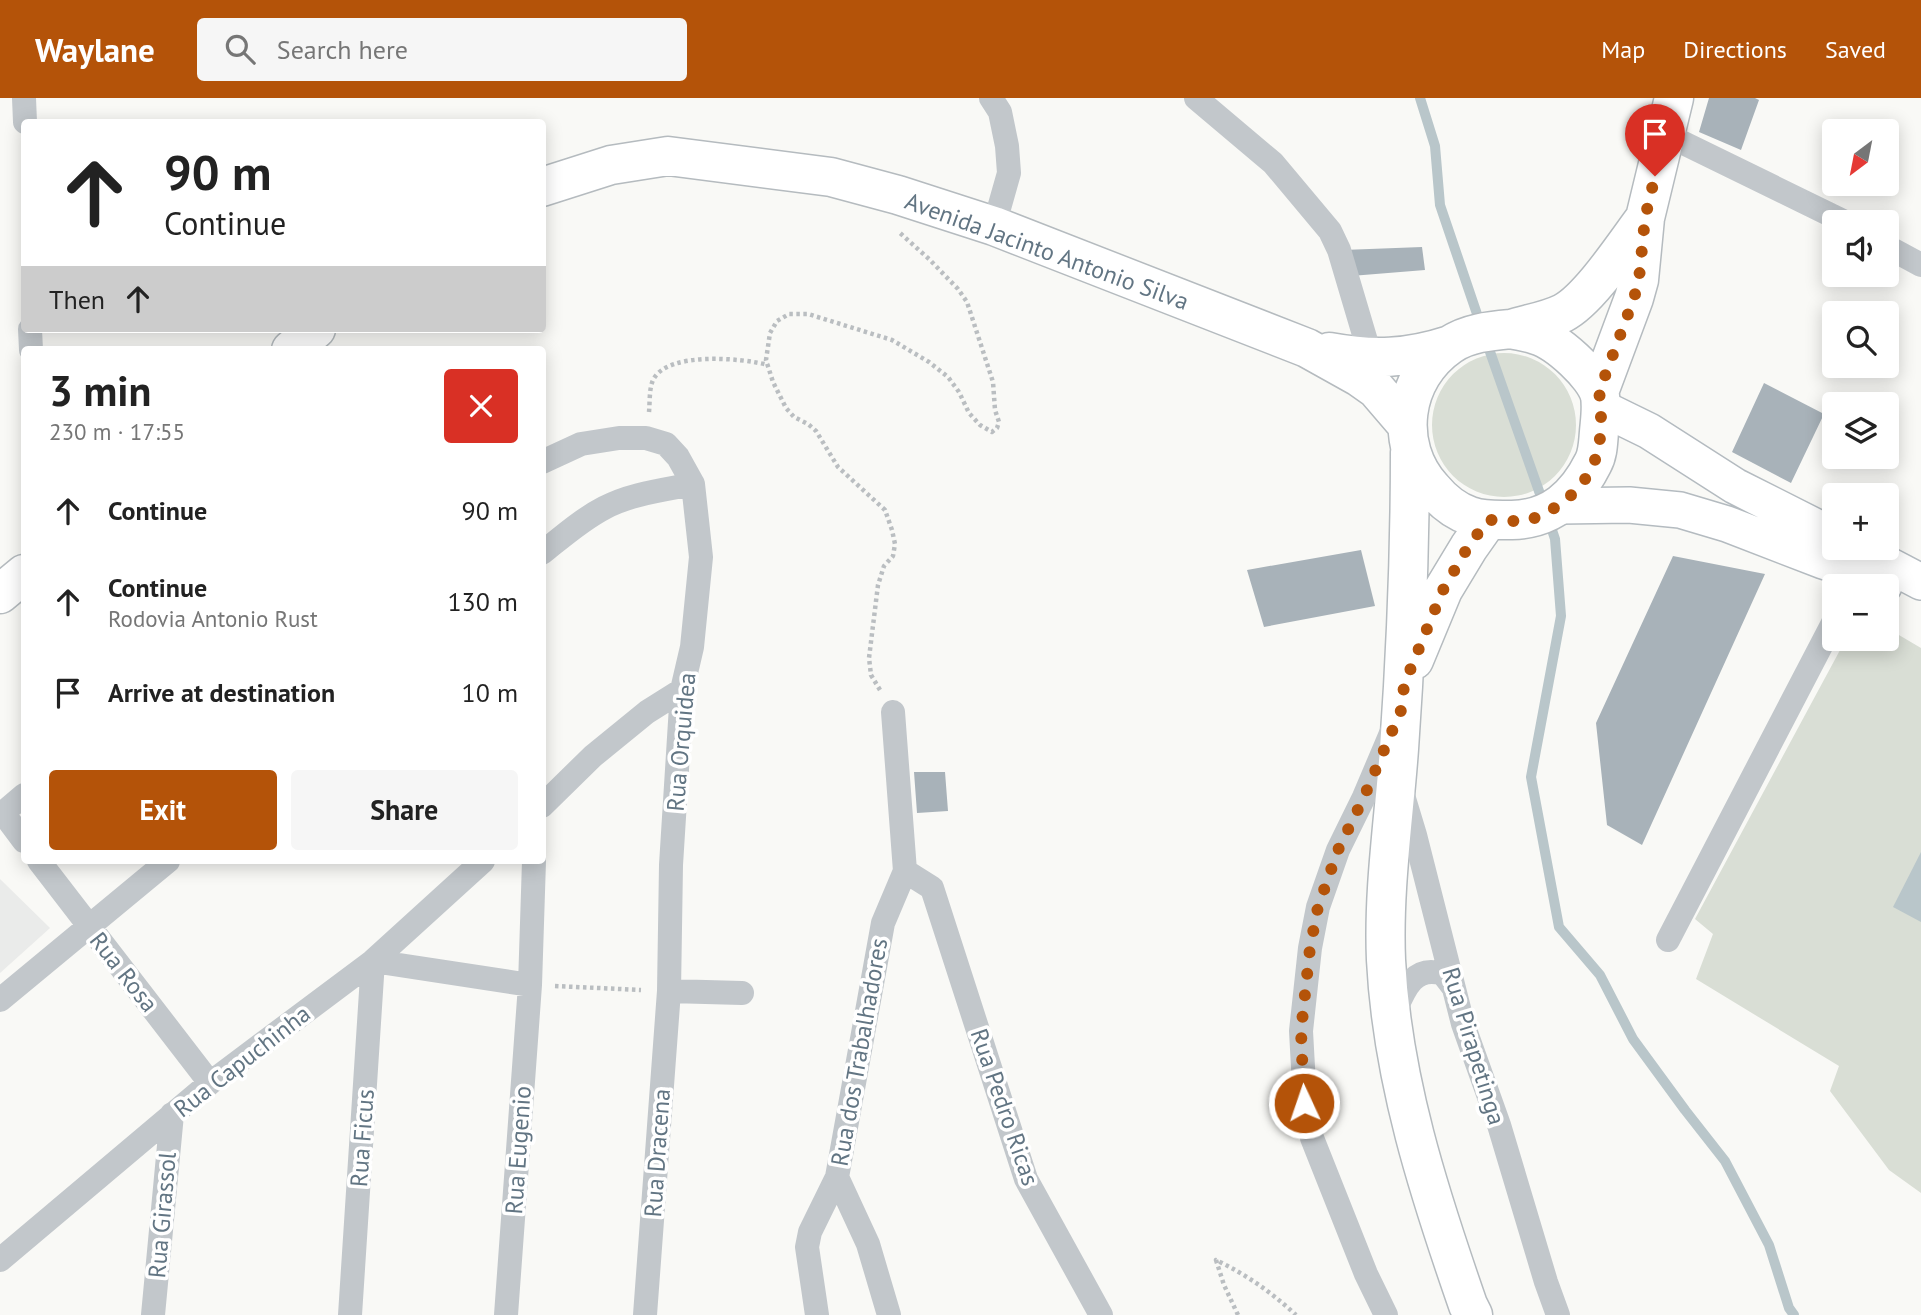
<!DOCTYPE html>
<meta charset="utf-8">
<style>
:root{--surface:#fff;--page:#f6f6f6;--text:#222;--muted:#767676;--accent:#b45309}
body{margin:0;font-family:"PT Sans",sans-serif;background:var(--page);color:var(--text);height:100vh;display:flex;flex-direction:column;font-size:26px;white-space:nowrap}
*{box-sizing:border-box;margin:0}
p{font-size:23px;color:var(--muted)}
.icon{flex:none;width:38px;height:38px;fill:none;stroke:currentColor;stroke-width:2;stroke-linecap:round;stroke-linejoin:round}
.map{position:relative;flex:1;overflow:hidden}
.sheet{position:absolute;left:21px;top:248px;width:525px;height:518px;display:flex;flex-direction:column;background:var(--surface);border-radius:7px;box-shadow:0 4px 18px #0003}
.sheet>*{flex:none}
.guide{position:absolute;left:21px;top:21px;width:525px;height:214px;border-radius:7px;box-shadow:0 4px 18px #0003;background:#fff;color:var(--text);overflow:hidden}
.needle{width:46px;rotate:212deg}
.tools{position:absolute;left:1822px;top:21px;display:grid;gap:14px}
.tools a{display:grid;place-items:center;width:77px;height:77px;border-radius:7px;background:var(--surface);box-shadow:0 4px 18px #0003;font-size:35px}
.pin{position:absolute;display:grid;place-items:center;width:60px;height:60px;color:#fff;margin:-72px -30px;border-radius:50% 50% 50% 0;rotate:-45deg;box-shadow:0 0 7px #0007}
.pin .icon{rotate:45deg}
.me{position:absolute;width:77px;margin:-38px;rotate:357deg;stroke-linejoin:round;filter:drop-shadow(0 0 5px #0008)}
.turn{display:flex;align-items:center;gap:24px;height:147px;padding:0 28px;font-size:32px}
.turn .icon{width:91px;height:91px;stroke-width:2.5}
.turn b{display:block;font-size:49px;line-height:60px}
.then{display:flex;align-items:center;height:66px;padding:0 28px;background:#0003;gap:14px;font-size:26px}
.round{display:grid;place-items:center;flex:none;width:74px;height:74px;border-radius:7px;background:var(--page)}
.summary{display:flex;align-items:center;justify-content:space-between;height:119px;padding:0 28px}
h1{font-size:42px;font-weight:700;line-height:52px}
.action{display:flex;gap:14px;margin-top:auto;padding:14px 28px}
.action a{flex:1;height:80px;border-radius:7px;background:var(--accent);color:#fff;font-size:28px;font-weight:700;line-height:80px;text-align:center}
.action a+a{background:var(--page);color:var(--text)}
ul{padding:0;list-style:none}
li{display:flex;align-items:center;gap:21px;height:91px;padding:0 28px}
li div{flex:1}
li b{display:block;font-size:26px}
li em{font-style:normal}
header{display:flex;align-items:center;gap:42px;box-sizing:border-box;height:98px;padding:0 35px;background:var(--accent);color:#fff}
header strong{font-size:33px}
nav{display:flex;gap:38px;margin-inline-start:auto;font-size:24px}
.search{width:490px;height:63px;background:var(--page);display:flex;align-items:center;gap:18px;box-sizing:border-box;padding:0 24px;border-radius:7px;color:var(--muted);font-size:26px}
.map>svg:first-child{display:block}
.built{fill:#eaebea}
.green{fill:#d9ded5}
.water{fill:#b9c6ca}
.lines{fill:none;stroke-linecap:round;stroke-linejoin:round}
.stream{stroke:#b9c6ca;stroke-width:10}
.building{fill:#a8b2b9}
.secondary-casing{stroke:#b4bbc0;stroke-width:38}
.primary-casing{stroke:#b5bbbf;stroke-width:41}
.path{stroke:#babec1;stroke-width:4.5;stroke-dasharray:3.5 3.5;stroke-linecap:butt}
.street{stroke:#c2c7cb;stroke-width:24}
.secondary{stroke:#fff;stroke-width:35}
.primary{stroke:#fff;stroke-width:38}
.route{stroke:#b45309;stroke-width:12;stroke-dasharray:0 21.6}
.labels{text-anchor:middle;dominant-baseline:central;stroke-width:7;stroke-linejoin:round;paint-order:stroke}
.street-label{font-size:24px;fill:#627583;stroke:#fff}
</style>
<header>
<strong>Waylane</strong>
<div class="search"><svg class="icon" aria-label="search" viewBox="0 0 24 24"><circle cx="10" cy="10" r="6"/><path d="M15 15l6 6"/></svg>Search here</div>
<nav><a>Map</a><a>Directions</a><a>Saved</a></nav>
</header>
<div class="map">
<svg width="1921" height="1217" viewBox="0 0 1921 1217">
<rect width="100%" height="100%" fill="#f9f9f6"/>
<path class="built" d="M0 781 50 830 0 875Z"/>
<path class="green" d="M1432 327a72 72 0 1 1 144 0a72 72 0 1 1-144 0Z
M1887 530 1921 550V1095L1889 1072 1830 993 1839 968 1696 881 1713 836 1695 821 1846 541H1886Z"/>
<path class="water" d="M1921 754V824L1893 809Z"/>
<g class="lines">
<path class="stream" d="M1420 0 1435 48 1440 107 1477 216
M1489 251 1540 396
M1552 432 1555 441 1561 518 1531 679 1559 829 1600 877 1633 941 1685 1012 1725 1063 1769 1147 1789 1210 1794 1217"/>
</g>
<path class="building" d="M1709 0H1755L1759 2 1741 52 1699 34Z
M1422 149 1425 172 1351 178 1343 152Z
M1764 285 1824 316 1791 385 1732 354Z
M1361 452 1375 508 1264 529 1247 472Z
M1673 458 1765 476 1642 747 1607 727 1596 625Z
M914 674H945L948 713 917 715Z"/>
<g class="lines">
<g class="secondary-casing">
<path id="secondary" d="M1602 310 1649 333 1735 388 1834 438
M1560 408 1629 407 1680 412 1727 426 1823 463 1859 475 1884 488
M1862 453 1921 484"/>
</g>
<g class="primary-casing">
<path id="primary" d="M542 89 611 67 668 58 831 79 898 97 994 128 1307 250 1359 279 1376 291 1406 326
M1511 231C1519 233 1528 234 1536 237 1557 243 1595 277 1600 298 1602 310 1600 322 1599 334 1598 345 1598 356 1593 365 1576 399 1551 421 1512 422 1497 422 1483 423 1470 418 1455 413 1442 402 1432 390 1393 347 1402 280 1450 247 1468 235 1489 233 1511 231Z
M1511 231C1527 226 1547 223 1563 215 1590 201 1626 145 1645 120
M291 252 316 231
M1329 254C1373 262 1407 261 1450 247
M1599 294 1634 200 1639 182 1645 120 1674 0
M1410 354C1410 453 1406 552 1399 651 1394 721 1383 791 1386 862 1392 981 1429 1095 1468 1207L1473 1217
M0 496 24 476
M1414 562 1443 492 1469 449 1488 422"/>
</g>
<path class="path" d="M649 314C650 304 649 291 653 282 667 253 742 260 768 267
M880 592 871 577 869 560 878 487 884 468 893 458 895 446 892 432 885 412 838 369 816 333 808 326 794 319 786 310 773 284 766 262 770 235 777 223 789 216H808L892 242 929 264 948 279 959 294 969 315 980 327 992 334 997 330 999 324 995 312 993 284 967 204 958 191 929 161 900 135
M555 888 641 892
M1238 1217 1224 1187 1216 1162C1247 1177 1271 1194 1296 1217"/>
<path class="street" d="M24 0 25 24
M991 0 1000 14 1007 48 1009 75 994 128
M1196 0 1273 65 1330 133 1339 152 1371 260
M1665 36 1845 124
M1886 148 1921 167
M30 231 31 252
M542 364 581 346 619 340H646L666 346 678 359 693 386 701 459 692 549 682 592 671 767 669 893 645 1217
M542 455C562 439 581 422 604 410 630 396 663 392 693 386
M893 614 905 773 932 790 1026 1081 1101 1217
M1402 694 1415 737 1463 926 1499 1027 1546 1184 1558 1217
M24 697 3 715 24 743
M542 708 593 658 647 614 682 592
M39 763 210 985
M1668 842 1834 523
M373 863 530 887
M669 893 742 895
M0 902 168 763
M1393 918C1403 895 1412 866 1443 876L1453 889
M837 1079 868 1146 889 1217
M0 1162 210 985 373 863 483 763
M153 1217 172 1016
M350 1217 373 863
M506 1217 530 887 534 763
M817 1217 807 1149 810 1134 837 1079 883 825 905 773
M1386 1217 1366 1176 1312 1040 1305 1005 1301 933 1310 850 1318 809 1338 752 1364 699 1392 633"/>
<use href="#secondary" class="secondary"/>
<use href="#primary" class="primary"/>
</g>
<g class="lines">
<path class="route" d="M1304 1005 1301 933 1310 850 1318 809 1338 752 1364 699 1402 610 1404 587 1443 492 1468 449 1488 422C1502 422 1519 425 1532 421 1560 411 1587 388 1596 359 1602 343 1602 311 1599 294L1634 200 1639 181 1645 120 1655 78"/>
</g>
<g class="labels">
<g class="street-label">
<text transform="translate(1047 153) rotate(20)">Avenida Jacinto Antonio Silva</text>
<text transform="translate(681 644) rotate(-85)">Rua Orquidea</text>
<text transform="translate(124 874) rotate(52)">Rua Rosa</text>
<text transform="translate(1474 948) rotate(73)">Rua Pirapetinga</text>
<text transform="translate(859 954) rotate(-80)">Rua dos Trabalhadores</text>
<text transform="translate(242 963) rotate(-38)">Rua Capuchinha</text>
<text transform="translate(1005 1009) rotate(71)">Rua Pedro Ricas</text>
<text transform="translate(362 1040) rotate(-86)">Rua Ficus</text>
<text transform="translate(518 1052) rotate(-86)">Rua Eugenio</text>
<text transform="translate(657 1055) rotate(-86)">Rua Dracena</text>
<text transform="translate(162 1117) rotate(-85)">Rua Girassol</text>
</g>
</g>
</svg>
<div class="tools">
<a><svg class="needle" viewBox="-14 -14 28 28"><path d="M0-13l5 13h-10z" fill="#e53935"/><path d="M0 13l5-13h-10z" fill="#767676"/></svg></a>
<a><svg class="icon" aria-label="sound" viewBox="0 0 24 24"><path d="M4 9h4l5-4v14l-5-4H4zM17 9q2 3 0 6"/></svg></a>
<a><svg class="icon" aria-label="search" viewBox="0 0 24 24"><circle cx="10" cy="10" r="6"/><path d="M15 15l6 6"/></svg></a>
<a><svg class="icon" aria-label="layers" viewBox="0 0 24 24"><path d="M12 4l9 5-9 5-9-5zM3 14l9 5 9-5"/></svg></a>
<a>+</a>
<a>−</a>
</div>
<div class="pin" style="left:1655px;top:78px;background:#d93025"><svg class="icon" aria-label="arrive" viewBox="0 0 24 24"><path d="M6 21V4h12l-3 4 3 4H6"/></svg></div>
<svg class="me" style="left:1304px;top:1005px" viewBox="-20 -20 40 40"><circle r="17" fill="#b45309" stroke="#fff" stroke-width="3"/><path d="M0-11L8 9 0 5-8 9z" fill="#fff"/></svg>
<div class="guide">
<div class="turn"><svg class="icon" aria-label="ahead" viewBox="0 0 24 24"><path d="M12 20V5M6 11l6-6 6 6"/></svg><div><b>90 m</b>Continue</div></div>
<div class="then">Then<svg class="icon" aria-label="ahead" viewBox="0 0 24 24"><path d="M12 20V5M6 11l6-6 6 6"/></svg></div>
</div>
<section class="sheet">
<div class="summary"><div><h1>3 min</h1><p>230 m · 17:55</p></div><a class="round" style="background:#d93025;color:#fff"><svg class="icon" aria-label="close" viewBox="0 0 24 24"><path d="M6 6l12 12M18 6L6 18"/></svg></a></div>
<ul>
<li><svg class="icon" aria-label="ahead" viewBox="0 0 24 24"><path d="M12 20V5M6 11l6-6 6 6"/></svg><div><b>Continue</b></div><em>90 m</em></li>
<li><svg class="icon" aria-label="ahead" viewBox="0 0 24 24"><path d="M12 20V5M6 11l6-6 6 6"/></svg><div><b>Continue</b><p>Rodovia Antonio Rust</p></div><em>130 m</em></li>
<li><svg class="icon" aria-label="arrive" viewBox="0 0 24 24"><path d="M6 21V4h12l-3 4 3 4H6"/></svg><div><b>Arrive at destination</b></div><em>10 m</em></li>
</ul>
<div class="action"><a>Exit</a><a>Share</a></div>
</section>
</div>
